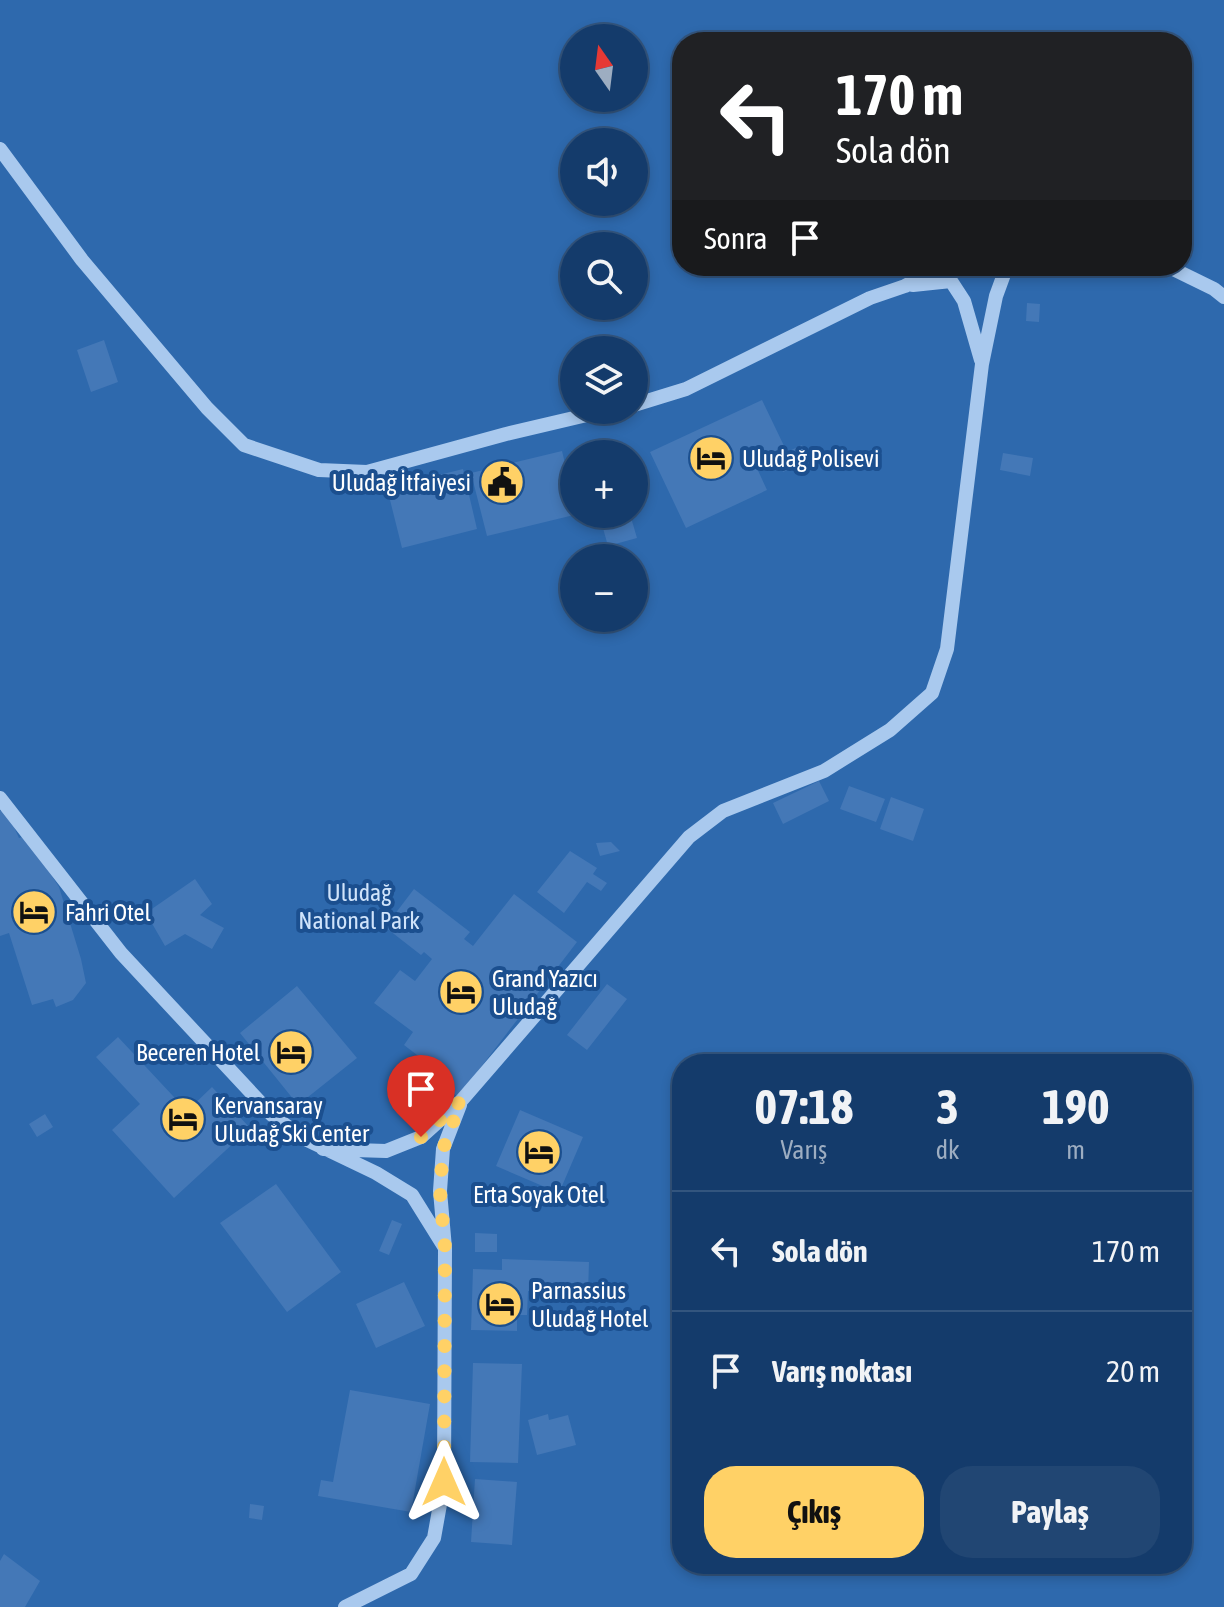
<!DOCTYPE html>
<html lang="tr">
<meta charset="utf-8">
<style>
:root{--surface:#143b6b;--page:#214673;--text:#f1f3f6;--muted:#9dadc1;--line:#33557e;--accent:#ffd166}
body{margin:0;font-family:"Asap Condensed",sans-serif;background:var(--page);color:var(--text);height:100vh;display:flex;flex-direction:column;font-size:30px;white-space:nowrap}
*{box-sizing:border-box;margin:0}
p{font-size:26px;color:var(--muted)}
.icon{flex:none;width:44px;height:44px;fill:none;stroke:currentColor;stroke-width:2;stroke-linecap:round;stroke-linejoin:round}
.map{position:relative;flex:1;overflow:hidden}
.details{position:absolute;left:672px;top:1054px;width:520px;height:520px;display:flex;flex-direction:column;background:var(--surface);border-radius:32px;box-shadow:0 4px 12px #0003,0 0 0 2px var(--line)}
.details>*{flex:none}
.guide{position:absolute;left:672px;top:32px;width:520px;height:244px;border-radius:32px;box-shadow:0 4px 12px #0003,0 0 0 2px var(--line);background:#202124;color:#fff;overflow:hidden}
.needle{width:52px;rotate:346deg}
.fabs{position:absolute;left:560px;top:24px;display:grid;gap:16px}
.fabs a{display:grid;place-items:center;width:88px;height:88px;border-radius:50%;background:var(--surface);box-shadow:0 4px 12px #0003,0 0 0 2px var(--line);font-size:40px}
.pin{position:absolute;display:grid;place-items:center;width:68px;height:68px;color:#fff;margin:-82px -34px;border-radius:50% 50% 50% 0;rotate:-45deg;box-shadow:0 0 8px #0007}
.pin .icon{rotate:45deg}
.me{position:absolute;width:88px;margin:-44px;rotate:0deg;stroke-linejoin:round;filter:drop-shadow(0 0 6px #0008)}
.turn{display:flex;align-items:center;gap:28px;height:168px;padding:0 32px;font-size:36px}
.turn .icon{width:104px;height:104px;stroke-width:2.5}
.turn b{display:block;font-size:56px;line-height:68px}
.then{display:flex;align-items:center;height:76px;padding:0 32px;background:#0003;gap:16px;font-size:30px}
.eta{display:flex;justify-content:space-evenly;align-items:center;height:136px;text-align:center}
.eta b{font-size:48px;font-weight:700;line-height:56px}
.primary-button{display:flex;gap:16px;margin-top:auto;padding:16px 32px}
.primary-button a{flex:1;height:92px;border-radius:32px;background:var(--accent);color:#111;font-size:32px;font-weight:700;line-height:92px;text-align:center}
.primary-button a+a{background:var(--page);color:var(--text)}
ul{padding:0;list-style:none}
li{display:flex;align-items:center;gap:24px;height:120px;padding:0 32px;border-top:2px solid var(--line)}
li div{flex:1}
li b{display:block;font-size:30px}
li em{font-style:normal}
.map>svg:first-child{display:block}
.green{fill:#2e69ad;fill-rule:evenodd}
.building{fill:#4478b7}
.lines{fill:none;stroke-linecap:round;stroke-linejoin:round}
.minor{stroke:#a9c9ee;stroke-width:14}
.route{stroke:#ffd166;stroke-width:14;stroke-dasharray:0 25.2}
.labels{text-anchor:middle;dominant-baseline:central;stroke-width:8;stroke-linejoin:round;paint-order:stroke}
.poi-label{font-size:24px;fill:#fff;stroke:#1b4f8f;text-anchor:start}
.park-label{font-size:24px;fill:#cfe3fa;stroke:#1b4f8f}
</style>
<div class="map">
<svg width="1224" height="1607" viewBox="0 0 1224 1607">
<rect width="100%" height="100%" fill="#1b4f8f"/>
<path class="green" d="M0 0H1224V1607H0ZM574 38H634V98H574ZM682 42H1182V266H682ZM574 142H634V202H574ZM574 246H634V306H574ZM574 350H634V410H574ZM574 454H634V514H574ZM574 558H634V618H574ZM682 1064H1182V1564H682Z"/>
<path class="building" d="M1027 303 1040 304 1039 322 1026 321Z
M104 340 118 382 91 392 77 350Z
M762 400 786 450 755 464 767 490 686 528 650 452Z
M610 442 613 454H582L581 450Z
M802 445 813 469 801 474 797 466 783 472 776 457Z
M562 451 574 500V515L487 536 471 473Z
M1003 453 1033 458 1030 476 1000 470Z
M463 469 477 529 402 548 387 488Z
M599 514H630L637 538 608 546Z
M819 781 829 801 783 824 773 803Z
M849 786 885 799 876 822 840 809Z
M891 797 924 809 913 841 880 829Z
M6 809 19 838 26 836 59 887 81 959 86 983 73 1000 56 1007 53 999 32 1005 9 933 0 936V811Z
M611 842 620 851 600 856 596 843Z
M570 851 597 868 593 874 607 883 601 891 587 882 564 913 537 892Z
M195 879 212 904 200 915 224 928 212 949 185 934 165 946 146 913Z
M414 889 470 932 464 939 473 946 514 894 577 942 458 1097 442 1085 447 1078 404 1045 413 1032 374 1003 400 970 415 981 432 959 424 952 421 955 385 927Z
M607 984 627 999 587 1050 567 1035Z
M297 986 357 1058 298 1105 240 1033Z
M118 1037 187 1111 212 1087 250 1128 174 1198 112 1130 140 1104 96 1057Z
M520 1110 583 1137 559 1193 496 1166Z
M45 1114 53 1127 37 1137 29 1124Z
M276 1184 341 1272 287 1312 220 1223Z
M392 1220 402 1224 389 1255 379 1251Z
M475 1233 497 1234V1252H475Z
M502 1259 589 1262 588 1293 528 1291 527 1315H517V1331L471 1330 473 1269 502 1270Z
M404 1282 425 1326 376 1348 356 1304Z
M473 1363 522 1364 518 1463 470 1462Z
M350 1390 430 1404 411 1512 318 1496 321 1480 333 1482Z
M548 1414 549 1420 568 1415 576 1445 537 1455 528 1420Z
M475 1479 517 1482 512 1545 471 1542Z
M250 1504 264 1506 262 1520 249 1518Z
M4 1554 40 1581 25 1607H0V1561Z"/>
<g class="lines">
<path class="minor" d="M0 149 82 260 207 408 244 445 319 470 367 472 506 434 608 410
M1167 266 1214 289 1224 297
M913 285 951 281 964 301 981 360
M634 405 686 389 870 298 905 286 943 266
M0 798 121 953 272 1115 303 1138 376 1173 412 1195 445 1248
M323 1149 386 1151 421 1137 461 1101 689 837 723 811 824 771 890 730 932 693 947 649 982 364 996 296 1007 266
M345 1607 411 1574 434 1538 444 1482 445 1248 440 1191 443 1149 460 1105"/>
</g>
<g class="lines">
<path class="route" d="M421 1137 461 1101 443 1149 440 1191 445 1248 444 1482"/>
</g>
<defs>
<g id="hotel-disc" transform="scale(2.3)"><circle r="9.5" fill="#ffd166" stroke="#1b4f8f"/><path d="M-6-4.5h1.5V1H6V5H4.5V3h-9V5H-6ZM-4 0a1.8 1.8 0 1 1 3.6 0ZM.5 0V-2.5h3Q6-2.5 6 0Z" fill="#111"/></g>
<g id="civic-disc" transform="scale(2.3)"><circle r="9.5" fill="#ffd166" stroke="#1b4f8f"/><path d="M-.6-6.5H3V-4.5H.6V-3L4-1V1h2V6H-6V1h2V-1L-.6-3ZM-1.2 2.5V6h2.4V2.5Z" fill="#111"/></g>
</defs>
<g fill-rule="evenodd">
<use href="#hotel-disc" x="711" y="458"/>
<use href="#civic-disc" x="502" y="482"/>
<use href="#hotel-disc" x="34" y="912"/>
<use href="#hotel-disc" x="461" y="992"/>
<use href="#hotel-disc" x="291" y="1052"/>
<use href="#hotel-disc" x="183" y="1119"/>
<use href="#hotel-disc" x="539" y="1152"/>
<use href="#hotel-disc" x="500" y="1304"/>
</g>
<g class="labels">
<g class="poi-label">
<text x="742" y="458">Uludağ Polisevi</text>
<text x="471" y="482" text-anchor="end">Uludağ İtfaiyesi</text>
<text x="65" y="912">Fahri Otel</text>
<text x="492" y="978">Grand Yazıcı<tspan x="492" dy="28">Uludağ</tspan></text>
<text x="260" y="1052" text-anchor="end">Beceren Hotel</text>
<text x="214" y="1105">Kervansaray<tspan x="214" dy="28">Uludağ Ski Center</tspan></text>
<text x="539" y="1194" text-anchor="middle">Erta Soyak Otel</text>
<text x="531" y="1290">Parnassius<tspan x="531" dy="28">Uludağ Hotel</tspan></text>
</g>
<g class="park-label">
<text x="359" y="892">Uludağ<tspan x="359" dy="28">National Park</tspan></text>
</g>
</g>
</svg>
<div class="fabs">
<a><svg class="needle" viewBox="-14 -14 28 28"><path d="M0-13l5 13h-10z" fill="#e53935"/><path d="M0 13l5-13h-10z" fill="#9dadc1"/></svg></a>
<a><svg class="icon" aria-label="sound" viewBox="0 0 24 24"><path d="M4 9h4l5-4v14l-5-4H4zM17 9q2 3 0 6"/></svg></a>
<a><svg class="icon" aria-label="search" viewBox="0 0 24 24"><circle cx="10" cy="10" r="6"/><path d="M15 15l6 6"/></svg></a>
<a><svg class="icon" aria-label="layers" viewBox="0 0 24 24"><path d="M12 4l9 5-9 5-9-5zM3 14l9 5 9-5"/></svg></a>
<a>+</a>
<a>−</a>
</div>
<div class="pin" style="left:421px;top:1137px;background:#d93025"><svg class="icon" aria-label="arrive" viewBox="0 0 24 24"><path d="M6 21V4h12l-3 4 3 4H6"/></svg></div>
<svg class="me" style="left:444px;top:1482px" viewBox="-20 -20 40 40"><path d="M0-17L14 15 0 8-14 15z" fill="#ffd166" stroke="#fff" stroke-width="4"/></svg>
<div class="guide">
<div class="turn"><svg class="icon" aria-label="left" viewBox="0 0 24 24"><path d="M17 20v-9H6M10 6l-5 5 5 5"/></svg><div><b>170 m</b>Sola dön</div></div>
<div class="then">Sonra<svg class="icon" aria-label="arrive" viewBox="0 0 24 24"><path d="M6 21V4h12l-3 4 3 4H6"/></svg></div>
</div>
<section class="details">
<div class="eta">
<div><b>07:18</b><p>Varış</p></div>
<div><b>3</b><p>dk</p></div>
<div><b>190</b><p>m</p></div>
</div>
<ul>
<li><svg class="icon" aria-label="left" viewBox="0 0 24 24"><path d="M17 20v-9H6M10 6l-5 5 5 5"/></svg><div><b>Sola dön</b></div><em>170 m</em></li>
<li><svg class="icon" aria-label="arrive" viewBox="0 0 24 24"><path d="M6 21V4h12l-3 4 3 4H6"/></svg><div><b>Varış noktası</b></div><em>20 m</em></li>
</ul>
<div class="primary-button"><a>Çıkış</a><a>Paylaş</a></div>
</section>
</div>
